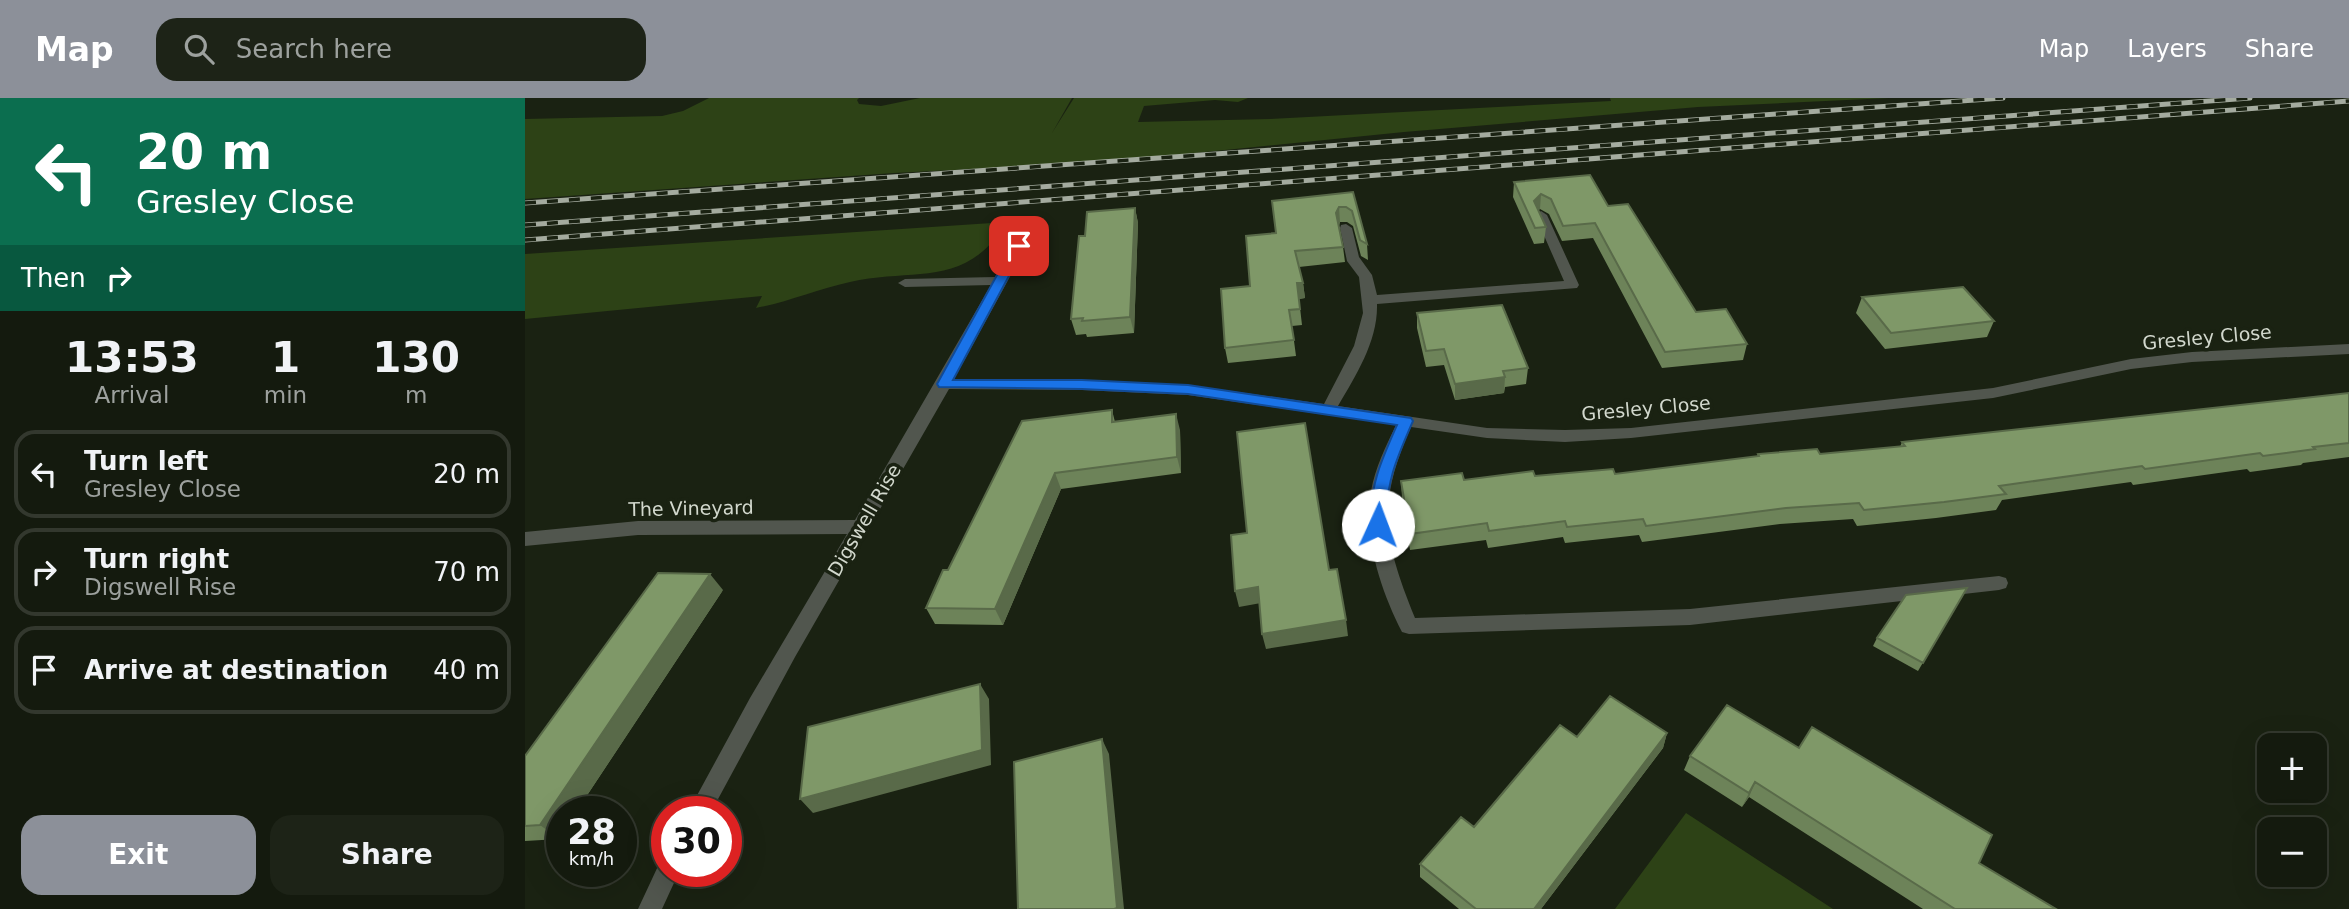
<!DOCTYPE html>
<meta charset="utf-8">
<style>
:root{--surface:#141a0e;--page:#1d2317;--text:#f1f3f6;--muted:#9da19e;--line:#33382e;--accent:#8c9099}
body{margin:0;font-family:"DejaVu Sans",sans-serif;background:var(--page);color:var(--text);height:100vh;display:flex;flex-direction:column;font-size:26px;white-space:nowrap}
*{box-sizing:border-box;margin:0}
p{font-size:23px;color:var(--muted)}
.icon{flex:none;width:38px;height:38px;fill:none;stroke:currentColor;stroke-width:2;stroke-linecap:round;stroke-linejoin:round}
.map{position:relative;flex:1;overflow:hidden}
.side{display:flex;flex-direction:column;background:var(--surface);width:525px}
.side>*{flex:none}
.hud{background:#0b6e4f;color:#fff;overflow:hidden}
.fabs{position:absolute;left:1732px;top:635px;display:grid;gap:14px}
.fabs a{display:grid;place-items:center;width:70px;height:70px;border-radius:14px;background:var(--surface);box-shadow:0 7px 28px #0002,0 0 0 2px var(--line);font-size:35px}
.speed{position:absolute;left:21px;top:698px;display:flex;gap:14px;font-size:35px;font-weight:700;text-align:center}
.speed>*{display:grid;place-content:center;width:91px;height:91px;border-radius:50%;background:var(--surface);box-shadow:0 7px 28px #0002,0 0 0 2px var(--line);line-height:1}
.speed small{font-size:18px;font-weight:400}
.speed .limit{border:10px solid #d22;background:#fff;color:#111}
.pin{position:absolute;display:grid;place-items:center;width:60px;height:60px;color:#fff;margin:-30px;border-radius:14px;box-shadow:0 4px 10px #0006}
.me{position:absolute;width:77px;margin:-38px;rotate:2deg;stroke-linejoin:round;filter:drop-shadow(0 0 5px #0008)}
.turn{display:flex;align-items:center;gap:24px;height:147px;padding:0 21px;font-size:32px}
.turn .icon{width:91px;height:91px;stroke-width:2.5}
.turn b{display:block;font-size:49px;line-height:60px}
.then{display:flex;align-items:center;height:66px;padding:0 21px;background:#0003;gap:14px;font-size:26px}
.eta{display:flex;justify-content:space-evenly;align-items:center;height:119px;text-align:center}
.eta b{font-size:42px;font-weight:800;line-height:49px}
.button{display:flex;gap:14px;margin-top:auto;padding:14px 21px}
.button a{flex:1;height:80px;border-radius:21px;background:var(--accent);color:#fff;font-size:28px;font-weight:800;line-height:80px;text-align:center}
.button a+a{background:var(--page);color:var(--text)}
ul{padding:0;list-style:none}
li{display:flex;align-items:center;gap:21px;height:88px;margin:0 14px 10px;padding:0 7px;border:4px solid var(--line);border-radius:21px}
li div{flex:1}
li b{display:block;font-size:26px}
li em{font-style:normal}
header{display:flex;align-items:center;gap:42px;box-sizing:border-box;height:98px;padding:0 35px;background:var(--accent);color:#fff}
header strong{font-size:33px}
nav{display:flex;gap:38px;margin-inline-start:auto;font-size:24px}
.search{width:490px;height:63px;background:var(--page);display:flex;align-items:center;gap:18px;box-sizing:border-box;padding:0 24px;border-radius:21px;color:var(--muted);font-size:26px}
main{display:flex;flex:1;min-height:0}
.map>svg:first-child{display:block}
.green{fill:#2d4216}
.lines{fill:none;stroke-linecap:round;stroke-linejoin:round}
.minor{fill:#51564e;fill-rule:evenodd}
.rail-casing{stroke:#a4ab9f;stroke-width:5}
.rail{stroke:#1a2212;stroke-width:3.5;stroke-dasharray:11;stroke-linecap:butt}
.wall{fill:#6d8359}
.shaded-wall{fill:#596a49}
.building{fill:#7f9868;stroke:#596a49;stroke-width:2}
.route{fill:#1a73e8;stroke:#114b97;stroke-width:2}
.labels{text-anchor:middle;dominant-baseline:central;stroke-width:7;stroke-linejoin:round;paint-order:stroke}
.street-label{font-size:19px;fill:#d2d8cd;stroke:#1a2212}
</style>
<header>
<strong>Map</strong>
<div class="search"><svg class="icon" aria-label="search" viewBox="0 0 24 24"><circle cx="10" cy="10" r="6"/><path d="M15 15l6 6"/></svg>Search here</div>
<nav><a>Map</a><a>Layers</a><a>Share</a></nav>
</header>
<main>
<section class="side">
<div class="hud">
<div class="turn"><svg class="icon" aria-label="left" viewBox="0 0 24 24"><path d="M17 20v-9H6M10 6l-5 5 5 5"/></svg><div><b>20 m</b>Gresley Close</div></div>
<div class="then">Then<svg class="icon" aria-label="right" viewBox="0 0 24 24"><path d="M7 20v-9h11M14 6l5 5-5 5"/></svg></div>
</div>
<div class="eta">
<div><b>13:53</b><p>Arrival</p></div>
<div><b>1</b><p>min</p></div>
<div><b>130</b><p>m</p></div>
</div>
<ul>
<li><svg class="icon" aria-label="left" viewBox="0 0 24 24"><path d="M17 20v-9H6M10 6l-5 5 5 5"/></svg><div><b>Turn left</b><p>Gresley Close</p></div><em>20 m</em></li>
<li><svg class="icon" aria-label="right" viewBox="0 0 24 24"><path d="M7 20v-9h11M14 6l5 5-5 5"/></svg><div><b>Turn right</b><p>Digswell Rise</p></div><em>70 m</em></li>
<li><svg class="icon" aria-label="arrive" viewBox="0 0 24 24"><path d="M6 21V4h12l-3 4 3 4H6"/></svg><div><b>Arrive at destination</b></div><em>40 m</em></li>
</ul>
<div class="button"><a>Exit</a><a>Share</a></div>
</section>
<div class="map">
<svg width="1824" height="811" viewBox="0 0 1824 811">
<rect width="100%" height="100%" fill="#1a2212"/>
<path class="green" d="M184 0H334L332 2 334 6 356 8 395 0H547L527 35 549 0H723L713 4 690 2 619 8 613 24 745 21 1086 3 1085 0H1364L1173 9 879 34 531 69 507 68 369 75 0 101V21L137 18 158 13Z
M482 124C440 192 390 169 325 184 293 191 263 204 231 210L237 198 0 221V156Z
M1161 715 1308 811H1090Z"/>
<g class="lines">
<path class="minor" d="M1016 113 1022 117 1054 187 1052 190 852 206C853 243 831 277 813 308L962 330 1040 332 1106 330 1468 290 1606 261 1667 254 1824 246V256L1667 264 1606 271 1468 300 1106 340 1040 344 962 340 886 329C851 407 859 443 890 520L1165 511 1474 478 1481 480 1483 485 1481 490 1474 492 1165 527 884 536 877 534C856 493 838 439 846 393 850 370 861 348 871 327L663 297 557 292 424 291 270 559 186 714H163L225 600 322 436 113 437 0 448V434L113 423 330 422 466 187 380 189 373 185 380 181 470 179 500 128 505 127 511 131 429 281 557 282 663 287 799 306 829 248 838 215 834 179 822 163 815 130 816 127 821 126 827 130 834 159 847 177 852 197 1039 183 1010 117Z
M142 763V774H154L137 811H113L134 766Z"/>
<g class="rail-casing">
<path id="rail" d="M0 105 1478 0
M0 127 1725 0
M0 142 1824 3"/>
</g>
<use href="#rail" class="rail"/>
</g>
<path class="wall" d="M989 84 1083 108 1171 214 1222 246 1218 262 1137 270 1068 140 1037 143 1024 116 1015 111 1013 112 1021 129 1019 145 1009 146 988 99Z
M828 94 842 146 843 162 836 158 828 128 822 124H815L814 128 818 149 820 164 774 169 778 185 780 200 774 201 777 227 767 228 771 258 703 265 700 250 725 188 751 135Z
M610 110 613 125 609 235 562 239 561 236 551 237 546 221 560 138Z
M1337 199 1469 223 1462 239 1360 251 1331 215Z
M892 215 1003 270 1001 286 980 289 979 295 930 302 919 267 901 269 892 230Z
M1824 295V359L1778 365 1776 367 1725 374 1722 371 1608 387 1606 384 1477 402 1471 412 1411 420 1332 428 1328 421 1255 426 1117 444 1114 437 1040 445 1038 439 963 450 961 442 885 452 877 399 876 383 939 382 1090 376 1232 359 1233 356H1295L1375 349 1377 344Z
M587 312 590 324 655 332 656 375 536 391 478 527 410 526 401 510 423 472Z
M1442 490 1393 573 1348 548 1352 540Z
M198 492 51 714H37L34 741 0 743V658Z
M1142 635 1138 650 1016 811H934L895 779V766L949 729 1052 639Z
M1165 658 1454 765 1531 811H1398L1224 699 1217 709 1159 672Z"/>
<path class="shaded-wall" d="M1016 96 1015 111 1008 118 1009 103Z
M814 109 815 124 812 131 811 115Z
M610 110 613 125 609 235 605 219Z
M772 185H778L780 200 773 201Z
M980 279 979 295 930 302V286Z
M651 316 655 332 656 375 652 359Z
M530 375 536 391 478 527 470 511Z
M185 476 198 492 51 714H37V736L34 741 15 727Z
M733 489 736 505 714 509 710 493Z
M821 522 823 538 741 551 737 536Z
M455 586 464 601 466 667 288 715 275 701Z
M1142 635 1138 650 1016 811H1009Z
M577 641 584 656 599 811H589Z
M1230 684 1224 699 1217 709 1224 695Z"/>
<path class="building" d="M1065 77 1083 108 1103 106 1171 214 1201 211 1222 246 1140 254 1070 125 1038 128 1026 101 1016 96 1009 103 1021 129 1010 130 989 84Z
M828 94 842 146 835 142 827 113 821 109H814L811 115 818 149 770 153 778 185H772L775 211 764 212 769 242 700 250 696 191 725 188 721 138 751 135 747 103Z
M610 110 605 219 557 223 558 220 546 221 554 138H560L562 114Z
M1438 189 1469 223 1366 235 1337 199Z
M977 207 1003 270 978 273 980 279 930 286 919 251 901 253 892 215Z
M1824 295V345L1788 349 1790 351 1738 358 1735 355 1620 371 1617 368 1474 388 1481 396 1419 404 1339 412 1334 405 1261 410 1121 428 1118 421 1042 429 1040 423 964 433 962 425 885 436 876 383 937 375 939 382 1008 373 1010 378 1088 371 1090 376 1234 358 1233 356 1292 351 1295 356 1380 348 1377 344Z
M587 312V324L651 316 652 359 530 375 470 511 401 510 418 472H423L497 323Z
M780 325 804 472 812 471 821 522 737 536 733 489 710 493 706 437 722 435 712 334Z
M133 475 185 476 15 727 0 728V658Z
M1442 490 1398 565 1352 540 1381 497Z
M455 586 457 652 275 701 283 629Z
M1085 598 1142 635 1009 811H951L895 766 936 719 949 729 1035 627 1052 639Z
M1202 607 1274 650 1287 629 1467 737 1454 765 1531 811H1430L1230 684 1224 695 1165 658Z
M577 641 592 810 589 811H493L489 664Z"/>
<path class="route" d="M494 145 500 148 428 282H557L663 287 886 320 888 323C871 362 861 384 861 427L859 432H847L845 427C845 387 856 363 872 327L663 296 557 291 414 289 412 286 488 148Z"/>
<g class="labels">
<g class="street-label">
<text transform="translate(1682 239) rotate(-5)">Gresley Close</text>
<text transform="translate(1121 310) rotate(-5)">Gresley Close</text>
<text transform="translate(166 410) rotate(-1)">The Vineyard</text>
<text transform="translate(339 422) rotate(-60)">Digswell Rise</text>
</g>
</g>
</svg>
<div class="fabs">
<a>+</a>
<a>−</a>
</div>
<div class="speed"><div>28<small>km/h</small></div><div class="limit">30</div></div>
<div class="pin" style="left:494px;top:148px;background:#d93025"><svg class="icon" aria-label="arrive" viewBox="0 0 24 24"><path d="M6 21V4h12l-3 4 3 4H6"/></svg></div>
<svg class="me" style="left:853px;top:427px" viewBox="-20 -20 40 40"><circle r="19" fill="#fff"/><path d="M0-13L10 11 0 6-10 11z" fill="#1a73e8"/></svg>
</div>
</main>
